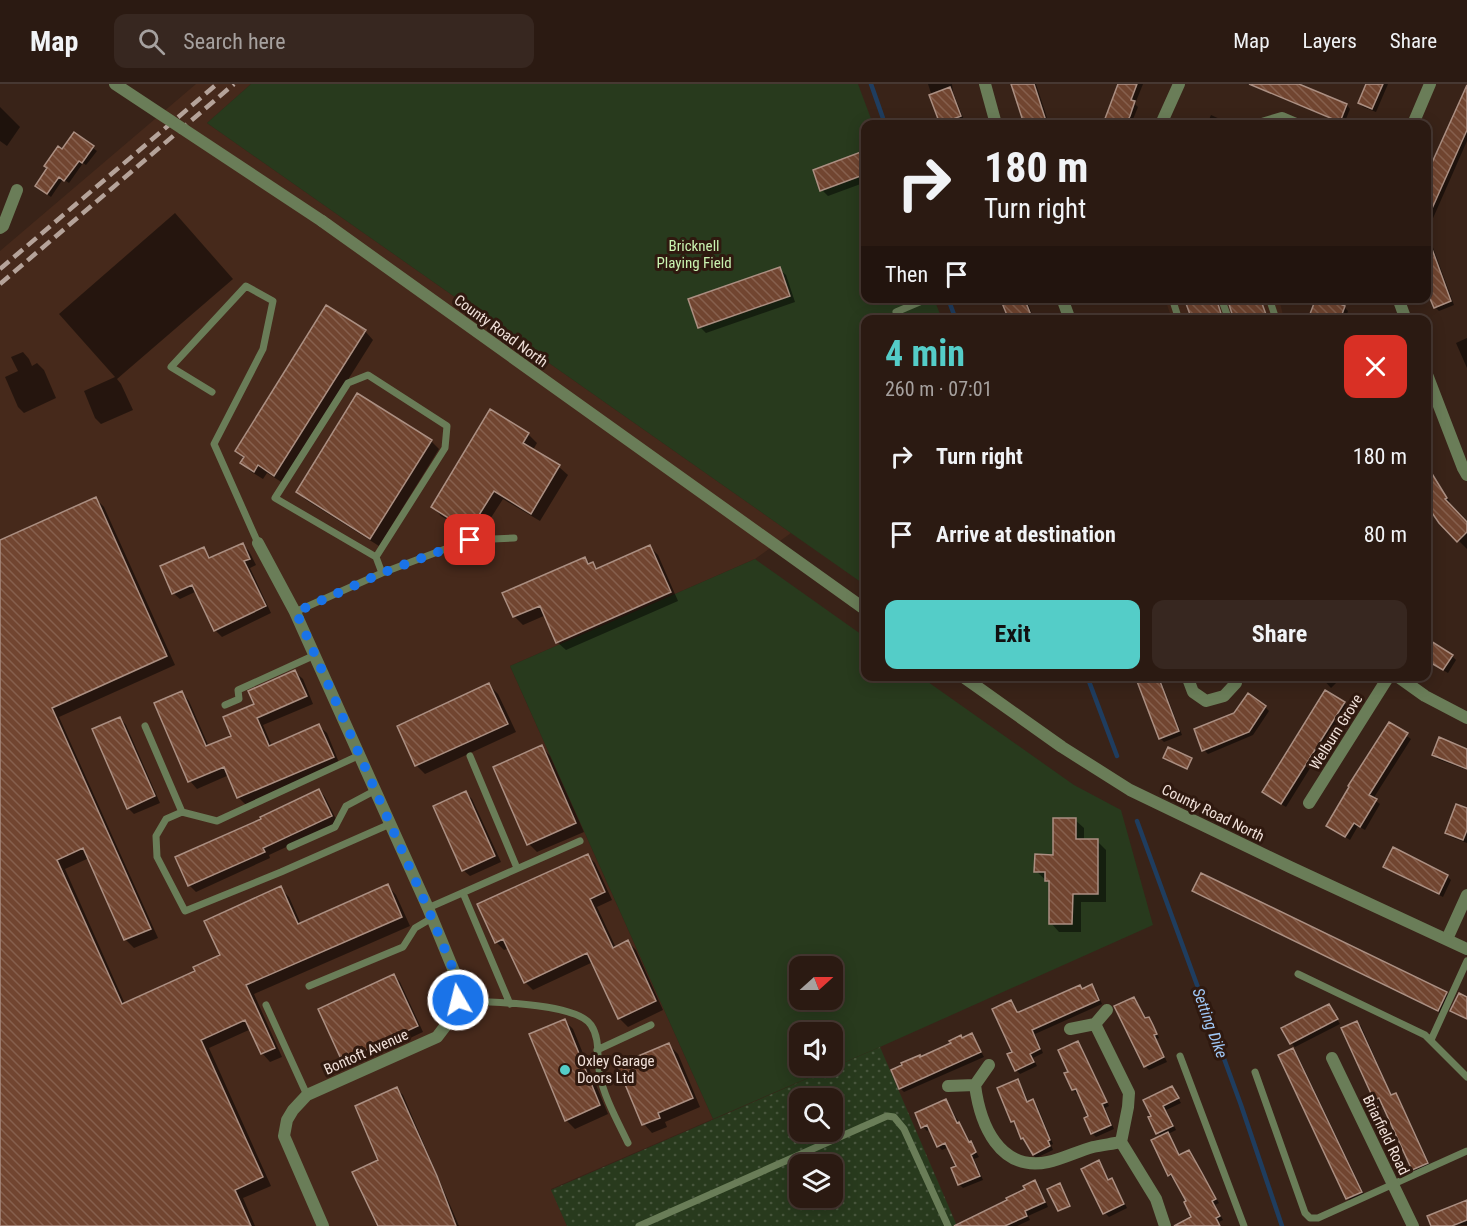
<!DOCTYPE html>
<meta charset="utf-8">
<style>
:root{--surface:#2b1a12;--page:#372720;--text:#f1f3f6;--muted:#a6a19f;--line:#473832;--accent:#54cdc8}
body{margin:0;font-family:"Roboto Condensed",sans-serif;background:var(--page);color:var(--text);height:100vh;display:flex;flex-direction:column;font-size:22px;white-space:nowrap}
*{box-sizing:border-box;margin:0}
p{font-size:20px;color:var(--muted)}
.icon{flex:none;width:33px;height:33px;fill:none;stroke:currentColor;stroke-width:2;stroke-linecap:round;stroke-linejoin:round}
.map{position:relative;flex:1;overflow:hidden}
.details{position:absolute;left:861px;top:231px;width:570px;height:366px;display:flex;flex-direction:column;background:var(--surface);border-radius:12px;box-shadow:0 3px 15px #0003,0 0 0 2px var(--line)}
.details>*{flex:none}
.guide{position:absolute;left:861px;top:36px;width:570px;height:183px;border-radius:12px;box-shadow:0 3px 15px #0003,0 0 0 2px var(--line);background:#2b1a12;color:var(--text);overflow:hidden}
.needle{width:39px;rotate:69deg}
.tools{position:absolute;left:789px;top:872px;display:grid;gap:12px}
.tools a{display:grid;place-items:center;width:54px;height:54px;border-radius:12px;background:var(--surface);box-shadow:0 3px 15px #0003,0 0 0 2px var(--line);font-size:30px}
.pin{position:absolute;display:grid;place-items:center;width:51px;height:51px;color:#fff;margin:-26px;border-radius:12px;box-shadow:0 3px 9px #0006}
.me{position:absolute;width:66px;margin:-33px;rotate:352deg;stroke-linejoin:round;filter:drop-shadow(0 0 4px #0008)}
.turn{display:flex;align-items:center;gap:21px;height:126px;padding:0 24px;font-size:27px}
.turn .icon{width:78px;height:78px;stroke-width:2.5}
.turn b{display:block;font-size:42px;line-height:51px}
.then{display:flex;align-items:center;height:57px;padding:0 24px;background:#0003;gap:12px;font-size:22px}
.round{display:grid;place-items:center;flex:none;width:63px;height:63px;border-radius:12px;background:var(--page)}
.headline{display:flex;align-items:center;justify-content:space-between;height:102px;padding:0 24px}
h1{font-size:36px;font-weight:700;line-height:45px;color:var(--accent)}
.primary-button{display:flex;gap:12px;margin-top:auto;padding:12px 24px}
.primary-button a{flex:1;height:69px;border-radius:12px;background:var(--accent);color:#111;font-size:24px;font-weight:700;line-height:69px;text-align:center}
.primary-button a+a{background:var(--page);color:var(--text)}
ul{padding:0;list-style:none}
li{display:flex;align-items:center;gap:18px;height:78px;padding:0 24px}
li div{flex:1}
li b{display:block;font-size:22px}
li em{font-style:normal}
header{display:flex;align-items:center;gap:36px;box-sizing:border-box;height:84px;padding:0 30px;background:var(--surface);border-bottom:2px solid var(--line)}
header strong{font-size:28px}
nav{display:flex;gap:33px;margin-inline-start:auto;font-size:21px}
.search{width:420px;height:54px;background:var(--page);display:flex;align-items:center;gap:15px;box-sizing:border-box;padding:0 21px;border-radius:12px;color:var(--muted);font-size:22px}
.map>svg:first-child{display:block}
.built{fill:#46291b}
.grass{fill:url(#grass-dots);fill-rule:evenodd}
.park{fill:#283a1d;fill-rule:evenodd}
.shadow{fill:#0007}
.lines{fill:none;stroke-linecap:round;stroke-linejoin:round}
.stream{stroke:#1f3d5f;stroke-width:4.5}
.building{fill:url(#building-back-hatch);stroke:#ab8f82;stroke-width:1.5}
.service{stroke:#6a7d58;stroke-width:7}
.minor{stroke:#6a7d58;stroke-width:12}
.tertiary{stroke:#6a7d58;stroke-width:12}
.rail{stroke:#b5a39a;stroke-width:4.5;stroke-dasharray:12 6;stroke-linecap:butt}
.tertiary-bridge{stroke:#6a7d58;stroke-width:12}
.route{stroke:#1a73e8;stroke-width:10;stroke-dasharray:0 18}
.poi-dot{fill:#54cdc8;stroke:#2f190f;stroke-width:2}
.labels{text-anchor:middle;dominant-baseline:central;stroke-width:6;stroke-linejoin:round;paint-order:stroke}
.park-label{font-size:15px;fill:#c9f3b0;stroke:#2f190f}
.street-label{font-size:15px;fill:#f1e1da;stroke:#2f190f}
.poi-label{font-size:15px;fill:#f1e1da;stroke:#2f190f;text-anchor:start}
.water-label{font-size:16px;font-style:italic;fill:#a0c8f7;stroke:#2f190f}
</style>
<header>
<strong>Map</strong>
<div class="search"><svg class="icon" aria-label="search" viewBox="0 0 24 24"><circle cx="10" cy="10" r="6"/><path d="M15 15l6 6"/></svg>Search here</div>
<nav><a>Map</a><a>Layers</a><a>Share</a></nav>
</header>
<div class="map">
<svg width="1467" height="1142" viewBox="0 0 1467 1142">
<defs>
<pattern id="grass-dots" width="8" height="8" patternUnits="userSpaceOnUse" patternTransform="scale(1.5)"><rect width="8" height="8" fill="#283a1d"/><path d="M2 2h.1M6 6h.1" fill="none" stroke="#48563d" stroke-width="1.8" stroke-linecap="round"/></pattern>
<pattern id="building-back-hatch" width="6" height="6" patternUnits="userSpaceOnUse" patternTransform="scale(1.5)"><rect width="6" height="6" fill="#714530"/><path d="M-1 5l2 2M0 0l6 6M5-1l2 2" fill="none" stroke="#86604d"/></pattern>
</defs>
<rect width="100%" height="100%" fill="#392318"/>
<path class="built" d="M196 0H251L207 39 791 449 755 475 510 582 713 1035 551 1105 567 1142H0V167Z
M1165 215H1279L1284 235H1172Z"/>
<path class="grass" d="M880 963 957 1142H567L551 1106ZM800 1014H832V1047H800ZM800 1080H832V1113H800Z"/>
<path class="park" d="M251 0H858L873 40H866V214L934 215 942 235 866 236 865 501 207 39Z
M755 475 865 553 866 592 921 593 1074 701 1121 726 1153 841 880 963 713 1035 510 582ZM800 882H832V915H800ZM800 948H832V981H800Z"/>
<path class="shadow" d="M928 0H952L953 8 964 36 961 37 963 40H941Z
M1012 0H1036L1049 40H1025Z
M1119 0H1143L1135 20 1138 23 1131 40H1107L1105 39Z
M1247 0H1294L1347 21 1350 25 1344 40Z
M1367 0H1388L1376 28 1363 23 1359 19Z
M1467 9V57L1430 141 1426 139V97Z
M0 23 20 43 7 62 0 57Z
M1211 31 1231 40H1207Z
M74 50 97 67 86 81 83 79 69 99 63 95 51 113 40 105Z
M866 68V98L828 112 822 106Z
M175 129 233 195 117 295 121 300 133 326 101 340 95 334 84 307 115 293 59 230Z
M1426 154 1431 158 1454 221 1439 227 1435 223 1426 200Z
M779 185 786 191 795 218 706 249 700 243Z
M1018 214H1025L1027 216 1034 236H1011Z
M1344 223 1348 227 1345 236H1319L1312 230Z
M365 247 373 256 283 399 267 389 263 395 250 387 242 379 244 375 237 367Z
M1467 254V284L1456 259Z
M23 268 29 275 32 282 37 279 44 286 56 314 24 329 18 323 5 293 18 287 11 273Z
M491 327 528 350 537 359 533 366 559 383 568 391 540 437 503 415 478 454 441 432 433 423Z
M431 357 439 365 379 462 306 416 297 408Z
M1426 369 1432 382 1428 383 1450 418 1447 420 1467 440V465L1440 438 1426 417Z
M96 415 104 423 175 581 59 633 158 854 134 864 126 856 89 774 65 785 125 920 197 888 222 872 280 804 289 813 301 840 388 802 396 811 410 842 254 910 282 973 270 978 262 969 251 945 209 964 271 1102 243 1114 255 1142H0V458Z
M243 461 249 467 256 481 250 484 271 529 222 553 215 546 197 507 180 515 173 509 203 465 212 475Z
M650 463 658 471 678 517 566 566 557 558 546 531 523 541 514 532 585 475 598 485Z
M1452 572 1456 576 1448 589 1426 576Z
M295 588 303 595 313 620 263 641 272 662 319 642 327 649 340 681 246 721 238 713 229 691 197 705 190 697 156 620 182 609 189 617 209 663 233 652 256 621Z
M1136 592H1159L1182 651 1164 658 1160 654Z
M1320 592H1343L1331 604Z
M489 601 498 610 516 648 425 690 416 681Z
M1344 619 1348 623 1286 723 1268 712 1264 708Z
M1265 623 1269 627 1253 651 1208 670 1204 666Z
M120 634 126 641 160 719 134 730 128 724Z
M1389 640 1411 655 1373 715 1380 720 1365 746 1358 742 1350 756 1328 742Z
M542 663 550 672 584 748 537 768 529 760Z
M1467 666V686L1437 675 1434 671Z
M319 706 325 713 338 739 269 771 270 774 196 808 189 801 263 736Z
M466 709 472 715 501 778 470 792 463 786Z
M1467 726V759L1451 753 1447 749Z
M1075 736 1084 744V757H1097L1106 766V818H1081V848H1059L1051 839V801L1036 787 1054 772Z
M587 771 595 779 612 816 597 823 616 864 628 858 636 866 663 926 628 943 619 934 593 878 533 906 525 898 509 864 504 866 496 858Z
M1385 782 1447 792 1451 796 1443 813 1389 786Z
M1194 806 1446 909 1450 913 1442 930 1198 810Z
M394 891 400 898 423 948 350 982 343 976Z
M1092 902 1096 906 1102 920 1035 950 1043 969 1033 974 1037 982 1020 990 1016 986 1014 969 1011 918 1018 930Z
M1134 914 1146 935H1148L1152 939 1159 954 1156 955 1167 978 1149 986 1145 982Z
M1329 922 1340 940 1295 963 1291 959Z
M565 937 573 945 608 1030 575 1045 566 1036Z
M1357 939 1361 942 1392 1012 1395 1010 1399 1014 1431 1083 1417 1089 1413 1085 1382 1018 1379 1019 1376 1015Z
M972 951 984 973 904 1008 900 1004 963 955Z
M1077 958 1081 962 1109 1022 1105 1024 1114 1045 1096 1053 1092 1049 1090 1033 1079 1009 1077 1010 1073 1006 1070 989Z
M669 961 678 970 700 1023 665 1038 667 1043 652 1049 644 1040Z
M1293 966 1297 970 1365 1112 1351 1118 1347 1114Z
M1018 997 1021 1001 1029 1019 1033 1017 1037 1021 1053 1060 1051 1061 1053 1066 1036 1074 1032 1070 1017 1040 1012 1037Z
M1172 1004 1181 1019 1166 1026 1176 1046 1168 1050 1181 1072H1192L1219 1119 1215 1121 1223 1136 1219 1138 1221 1142H1193V1133L1188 1117 1175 1094 1173 1095 1169 1091 1153 1057 1161 1053 1150 1034Z
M397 1005 403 1011 459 1142H379L380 1076Z
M946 1016 979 1073 974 1075 983 1096 963 1104 959 1100 958 1083 949 1063 942 1066 938 1062 930 1045 927 1047 923 1043Z
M1099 1078 1110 1097 1111 1096 1115 1100 1127 1124 1109 1133 1105 1129Z
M1035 1098 1039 1102 1048 1123 1028 1132 1030 1136 1017 1142H962L1027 1106Z
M1467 1117V1141L1433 1142Z"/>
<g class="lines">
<path class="stream" d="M871 0 885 40
M949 217 956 236
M1087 592 1117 672
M1137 737 1241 1021 1282 1142"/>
</g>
<path class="building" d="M1011 0H1034L1047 40H1024Z
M1118 0H1137L1131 16 1135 17 1130 32 1126 40H1103Z
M1249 0H1299L1347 20 1340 38Z
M1366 0H1383L1372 25 1358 19Z
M1467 1V46L1426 138V92Z
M950 3 961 32 940 40 929 11Z
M74 48 94 62 82 79 79 77 64 97 59 93 47 110 35 102 47 84 44 82 58 62 62 65Z
M866 66V90L820 107 813 86Z
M1426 154H1428L1451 217 1434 224 1426 205Z
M780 183 790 212 698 244 688 215Z
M1013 214H1024L1033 236H1009L1002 219Z
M1184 214H1216L1223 236H1192Z
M1227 214H1260L1268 236H1234Z
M1316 214H1326L1345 222 1340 236H1323L1310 230Z
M326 221 366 246 274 392 258 381 254 388 240 379 244 373 235 367Z
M357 309 432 356 370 455 296 408Z
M490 325 529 349 523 359 560 381 531 430 494 407 469 447 431 423Z
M1426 380 1447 414 1445 415 1467 438V448L1457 458 1439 439 1426 420Z
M96 413 167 572 52 624 151 845 124 856 83 764 57 776 122 920 195 887 193 883 220 871 204 837 281 802 298 840 388 800 402 833 246 901 275 964 261 970 245 936 201 956 263 1093 235 1106 251 1142H0V456Z
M243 459 250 475 244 477 266 522 214 547 192 501 172 510 160 482 204 463 209 474Z
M650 461 671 508 556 559 540 522 513 533 502 509 585 473 588 480 593 478 596 485Z
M1426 554 1453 571 1443 586 1426 576Z
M295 586 307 612 257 634 269 662 319 640 334 673 237 714 224 683 188 698 154 619 182 607 206 662 231 652 223 633 254 620 248 607Z
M1135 592H1158L1179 647 1159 655Z
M489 599 508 640 415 682 397 642Z
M1325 606 1345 618 1281 720 1262 708Z
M1248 609 1266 622 1249 648 1202 667 1194 645 1234 629Z
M120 633 155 712 127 725 92 645Z
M1389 638 1408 649 1369 711 1377 715 1360 743 1354 739 1345 753 1326 742 1349 703 1348 702Z
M1439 653 1467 665V685L1432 671Z
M542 661 576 739 527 761 493 683Z
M1168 663 1192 674 1187 685 1163 674Z
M319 705 332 732 263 764 265 768 188 802 175 773 261 735 260 733Z
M466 707 495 772 462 787 433 722Z
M1456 720 1467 724V746L1463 756 1445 749Z
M1053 734H1076V755H1098V810H1073L1072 840H1049V797H1045V788H1034L1035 770 1053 771Z
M1393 763 1448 791 1439 810 1383 783Z
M588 770 605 808 590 815 613 864 628 856 656 917 618 935 587 869 524 899 503 855 495 859 477 820Z
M1201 789 1447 908 1438 927 1192 807Z
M394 890 418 942 342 977 318 925Z
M1092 900 1099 916 1032 946 1040 965 1030 970 1034 978 1015 987 1007 970 1012 968 992 925 1011 916 1017 928H1019L1080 901 1082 905Z
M1459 909 1467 913V935L1450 927Z
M1134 913 1145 934 1149 933 1153 941 1157 950 1154 951 1164 973 1144 983 1114 922Z
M1329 920 1338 935 1290 960 1281 944Z
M565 935 600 1021 565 1037 529 950Z
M1357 937 1391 1011 1396 1009 1428 1079 1412 1086 1379 1014 1374 1016 1341 944Z
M972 949 981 968 899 1005 891 986 902 981 901 979 920 971V973L951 959 949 957 961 951 962 954Z
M1078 957 1107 1018 1102 1020 1111 1041 1091 1050 1084 1034 1088 1032 1076 1005 1072 1006 1064 989 1068 988 1058 966Z
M669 959 693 1014 658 1029 660 1034 642 1041 617 981Z
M1293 964 1362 1108 1346 1115 1278 971Z
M1018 995 1027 1018 1033 1015 1050 1056 1048 1057 1050 1062 1033 1071 1023 1054 1021 1055 1014 1037 1011 1038 997 1004Z
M1172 1002 1179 1014 1163 1022 1173 1042 1156 1050 1148 1033 1151 1032 1143 1016Z
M397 1003 437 1092 456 1142H378L352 1088 378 1076 355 1022Z
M946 1015 957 1039 959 1038 969 1058 971 1057 976 1068 971 1071 980 1092 958 1101 951 1084 956 1082 945 1059 937 1063 927 1041 921 1044 915 1029Z
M1168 1048 1179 1071 1189 1066 1202 1089 1216 1115 1212 1117 1220 1132 1216 1134 1220 1142H1174L1191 1133 1184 1118 1186 1117 1171 1090 1168 1092 1151 1056Z
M1099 1076 1108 1096 1112 1094 1124 1120 1103 1130 1081 1085Z
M1035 1096 1045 1118 1025 1127 1027 1132 1005 1142H954L1007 1116 1006 1114 1025 1105 1023 1102Z
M1060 1099 1070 1122 1058 1127 1047 1105Z
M1467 1116V1136L1452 1142H1431L1427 1132Z"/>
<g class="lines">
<path class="service" d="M1172 214 1179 236
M1221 214 1229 236
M1269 214 1275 232 1274 236
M896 228 929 214
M212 308 171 283 246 202 273 217 263 265 214 360 258 459
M376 473 275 414 348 299 368 291 447 342 445 364 376 473 382 489
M295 528 382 489 469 456 514 454
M225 621 239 615 238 606 315 571
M145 642 182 728
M360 671 217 737 182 728 166 735 156 752 157 773 185 827 281 788 390 740
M470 672 517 784
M290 763 335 743 346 722 376 706
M463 809 510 920
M428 824 580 757
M1298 890 1425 951 1467 993
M309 902 403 863 415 844 432 834
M458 917C485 918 576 918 591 941 601 956 596 974 600 991 603 1011 619 1040 628 1059
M266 921 307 1011
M1431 956 1467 877
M597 966 651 941
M1180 972 1244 1142
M1255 988 1305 1129 1310 1134H1318L1467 1067
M639 1142 887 1032 894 1033 904 1045 948 1142"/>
<path class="minor" d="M985 0 996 40
M1161 40 1179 0
M1262 40 1282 34 1296 40
M1413 40 1430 0
M0 144 3 142 17 106
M1062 214 1070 236
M1398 214 1406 236
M1426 288 1463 384 1467 391
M258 459 295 528 428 824 456 892 458 917 450 936 437 953 307 1011 293 1026 287 1036 284 1052 323 1142
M1187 592 1193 608 1206 617 1224 612 1236 599V592
M1397 592 1425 612 1467 634
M1309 719 1389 592
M1447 855 1467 811
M1095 940 1129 1009 1128 1023 1121 1058 1156 1115 1165 1142
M1070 945 1095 940 1107 926
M1332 974 1413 1142
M975 1001C980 1040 999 1088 1048 1078 1063 1075 1078 1067 1093 1063 1102 1061 1111 1060 1121 1058
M948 1002 975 1001 989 981"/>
<path class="tertiary" d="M322 137 866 526
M962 592 1062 663 1130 706 1290 783 1467 865"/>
<path class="rail" d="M0 185 217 0
M0 200 234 0"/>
<path class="tertiary-bridge" d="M115 0 322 137"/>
</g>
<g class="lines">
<path class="route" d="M458 916 456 892 428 825 296 528 382 489 470 456"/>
</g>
<circle class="poi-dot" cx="565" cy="986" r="6"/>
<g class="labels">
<g class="park-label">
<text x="694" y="162">Bricknell<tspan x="694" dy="17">Playing Field</tspan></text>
</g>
<g class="street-label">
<text transform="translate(501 247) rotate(36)">County Road North</text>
<text transform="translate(1336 648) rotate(-58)">Welburn Grove</text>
<text transform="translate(1213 729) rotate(26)">County Road North</text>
<text transform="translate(366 968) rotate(-24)">Bontoft Avenue</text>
<text transform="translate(1386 1051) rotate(64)">Briarfield Road</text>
</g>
<g class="poi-label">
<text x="577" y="977">Oxley Garage<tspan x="577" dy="17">Doors Ltd</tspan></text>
</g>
<g class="water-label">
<text transform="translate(1210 939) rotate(70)">Setting Dike</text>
</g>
</g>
</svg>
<div class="tools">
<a><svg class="needle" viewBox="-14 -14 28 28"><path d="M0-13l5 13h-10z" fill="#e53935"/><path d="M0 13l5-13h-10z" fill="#a6a19f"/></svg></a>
<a><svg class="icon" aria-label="sound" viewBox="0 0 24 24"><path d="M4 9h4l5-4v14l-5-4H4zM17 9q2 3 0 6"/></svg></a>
<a><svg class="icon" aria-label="search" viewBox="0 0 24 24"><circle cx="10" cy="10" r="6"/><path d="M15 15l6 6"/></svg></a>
<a><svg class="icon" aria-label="layers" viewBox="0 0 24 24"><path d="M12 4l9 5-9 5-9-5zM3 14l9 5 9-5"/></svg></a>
</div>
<div class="pin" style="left:470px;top:456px;background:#d93025"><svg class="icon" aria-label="arrive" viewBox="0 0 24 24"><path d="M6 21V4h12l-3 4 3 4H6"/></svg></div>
<svg class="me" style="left:458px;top:916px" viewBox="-20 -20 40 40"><circle r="17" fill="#1a73e8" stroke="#fff" stroke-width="3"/><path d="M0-11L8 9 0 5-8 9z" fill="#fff"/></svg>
<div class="guide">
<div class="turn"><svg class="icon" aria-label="right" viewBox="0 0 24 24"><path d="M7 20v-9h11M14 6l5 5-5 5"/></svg><div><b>180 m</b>Turn right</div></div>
<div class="then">Then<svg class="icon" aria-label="arrive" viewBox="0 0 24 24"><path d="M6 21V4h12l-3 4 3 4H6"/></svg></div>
</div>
<section class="details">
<div class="headline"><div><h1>4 min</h1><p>260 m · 07:01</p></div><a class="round" style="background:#d93025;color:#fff"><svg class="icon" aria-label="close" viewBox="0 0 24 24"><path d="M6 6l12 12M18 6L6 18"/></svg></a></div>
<ul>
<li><svg class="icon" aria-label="right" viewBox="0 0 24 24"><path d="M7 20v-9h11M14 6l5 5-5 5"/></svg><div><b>Turn right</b></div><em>180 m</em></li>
<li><svg class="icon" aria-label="arrive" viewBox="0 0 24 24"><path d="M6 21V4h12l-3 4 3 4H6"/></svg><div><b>Arrive at destination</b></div><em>80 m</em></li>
</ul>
<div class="primary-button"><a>Exit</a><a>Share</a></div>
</section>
</div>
